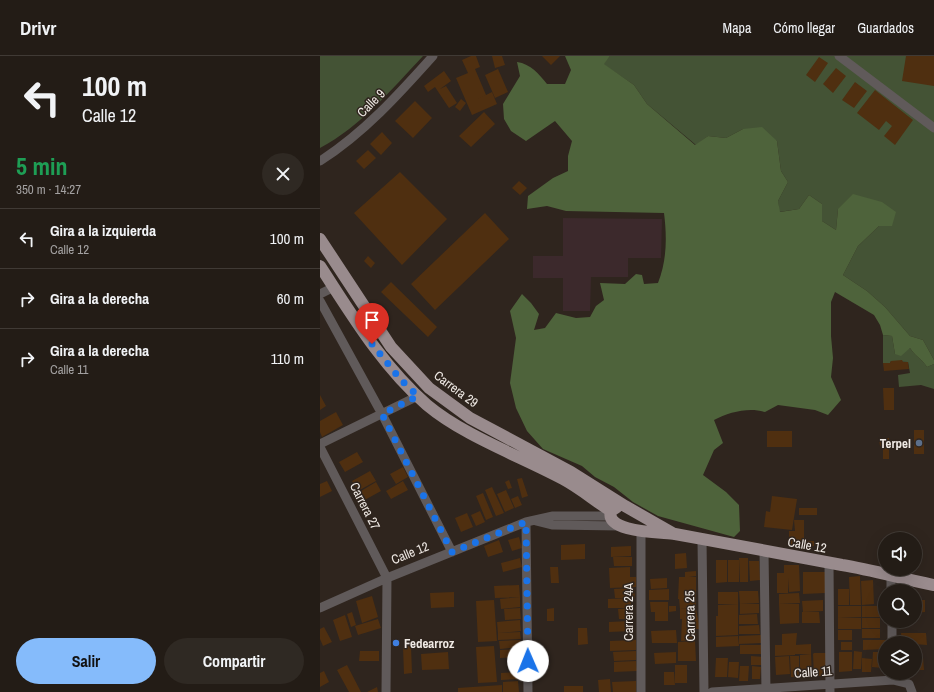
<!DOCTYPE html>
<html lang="es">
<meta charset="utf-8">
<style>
:root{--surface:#231c16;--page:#2f2923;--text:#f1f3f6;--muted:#a3a1a1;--line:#403a35;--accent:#85bbfb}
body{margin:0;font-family:"Archivo Narrow",sans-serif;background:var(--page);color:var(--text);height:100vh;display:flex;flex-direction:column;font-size:15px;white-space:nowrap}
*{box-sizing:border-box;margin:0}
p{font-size:13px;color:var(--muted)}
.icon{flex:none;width:22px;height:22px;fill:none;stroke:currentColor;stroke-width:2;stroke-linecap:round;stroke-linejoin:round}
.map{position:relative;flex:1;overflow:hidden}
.drawer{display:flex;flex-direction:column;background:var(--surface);width:320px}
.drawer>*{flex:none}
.banner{background:#231c16;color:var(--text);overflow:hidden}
.controls{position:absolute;left:558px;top:476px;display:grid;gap:8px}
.controls a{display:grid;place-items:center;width:44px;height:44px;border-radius:50%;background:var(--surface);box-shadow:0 4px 16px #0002,0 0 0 1px var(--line);font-size:20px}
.pin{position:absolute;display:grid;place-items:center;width:34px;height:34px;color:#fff;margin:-41px -17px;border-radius:50% 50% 50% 0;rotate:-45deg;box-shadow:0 0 4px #0007}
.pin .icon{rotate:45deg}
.me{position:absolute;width:44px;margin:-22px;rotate:359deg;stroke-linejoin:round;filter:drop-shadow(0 0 3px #0008)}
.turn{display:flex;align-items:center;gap:14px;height:84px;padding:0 16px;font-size:18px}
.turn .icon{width:52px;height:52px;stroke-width:2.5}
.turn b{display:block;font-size:28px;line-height:34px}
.round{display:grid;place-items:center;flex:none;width:42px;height:42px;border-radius:21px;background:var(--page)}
.headline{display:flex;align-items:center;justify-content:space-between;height:68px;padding:0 16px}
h1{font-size:24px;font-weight:700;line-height:30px;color:#1e9e55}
.cta{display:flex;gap:8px;margin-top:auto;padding:8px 16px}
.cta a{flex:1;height:46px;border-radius:24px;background:var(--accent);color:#111;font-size:16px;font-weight:700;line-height:46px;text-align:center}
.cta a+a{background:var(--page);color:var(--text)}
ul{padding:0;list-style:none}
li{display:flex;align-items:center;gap:12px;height:60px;padding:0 16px;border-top:1px solid var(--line)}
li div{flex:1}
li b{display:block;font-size:15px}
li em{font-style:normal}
header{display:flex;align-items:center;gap:24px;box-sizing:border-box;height:56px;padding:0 20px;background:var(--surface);border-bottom:1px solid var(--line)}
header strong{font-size:19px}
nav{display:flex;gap:22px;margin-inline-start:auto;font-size:14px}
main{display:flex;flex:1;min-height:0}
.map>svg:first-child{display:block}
.industrial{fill:#3c292c}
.green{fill:#445335}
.forest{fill:#4e633b}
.building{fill:#4f2f10}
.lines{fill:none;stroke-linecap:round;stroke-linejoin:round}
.minor{stroke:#605a5a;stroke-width:9}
.major{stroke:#998b8d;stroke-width:12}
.route{stroke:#1a73e8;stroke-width:7;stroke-dasharray:0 12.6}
.service-dot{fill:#5c6f8a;stroke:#2f251e;stroke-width:1.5}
.shop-dot{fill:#3f7fe0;stroke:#2f251e;stroke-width:1.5}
.labels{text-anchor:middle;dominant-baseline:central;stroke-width:3;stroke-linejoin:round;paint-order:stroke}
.street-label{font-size:13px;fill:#efe9e4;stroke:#2f251e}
.poi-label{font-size:13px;font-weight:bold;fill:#efe9e4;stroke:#2f251e;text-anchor:end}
</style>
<header>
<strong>Drivr</strong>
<nav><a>Mapa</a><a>Cómo llegar</a><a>Guardados</a></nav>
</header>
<main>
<section class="drawer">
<div class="banner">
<div class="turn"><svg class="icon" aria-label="left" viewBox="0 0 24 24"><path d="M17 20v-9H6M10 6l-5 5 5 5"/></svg><div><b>100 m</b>Calle 12</div></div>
</div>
<div class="headline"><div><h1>5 min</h1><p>350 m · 14:27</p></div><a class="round"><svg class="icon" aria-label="close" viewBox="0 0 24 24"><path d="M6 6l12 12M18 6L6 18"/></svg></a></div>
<ul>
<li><svg class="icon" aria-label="left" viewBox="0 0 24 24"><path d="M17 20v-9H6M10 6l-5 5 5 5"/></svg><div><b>Gira a la izquierda</b><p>Calle 12</p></div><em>100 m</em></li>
<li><svg class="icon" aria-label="right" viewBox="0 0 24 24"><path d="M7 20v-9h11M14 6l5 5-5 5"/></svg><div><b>Gira a la derecha</b></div><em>60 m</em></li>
<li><svg class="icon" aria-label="right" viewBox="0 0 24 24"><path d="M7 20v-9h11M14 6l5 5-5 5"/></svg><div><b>Gira a la derecha</b><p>Calle 11</p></div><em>110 m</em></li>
</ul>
<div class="cta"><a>Salir</a><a>Compartir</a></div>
</section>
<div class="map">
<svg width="614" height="636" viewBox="0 0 614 636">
<rect width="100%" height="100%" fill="#2f251e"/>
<path class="industrial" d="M243 162 342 163 341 202H308V221H271L270 255H243V222H213V200H243Z"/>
<path class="green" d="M0 0H103C71 34 41 70 0 92Z
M290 0H614V304L603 284 590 280 565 251 547 235 523 219 538 190 559 170 518 153 516 174 502 165V148L489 139 479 153 459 156 458 145 468 126 461 115 457 85 423 73 406 82 388 80 376 89 327 48 314 29 283 8Z
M563 279 572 280 575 298 590 292C595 300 602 303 607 311L614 308V333L601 329 579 331 578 319 590 317 588 306 571 305 570 307H563Z"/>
<path class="forest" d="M245 0H290L284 8 314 29 327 48 375 89 388 80 406 82 423 73 442 71 457 85 461 115 468 126 458 145 460 156 479 153 489 139 502 148V165L516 174 518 153 533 138 562 146 576 156 572 170H559L538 190 523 219 547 235 565 251 590 280 603 284 614 304V308L607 311C602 303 595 300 590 292L581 300 575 298 572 280 563 279 560 269 554 259 515 236 511 246V280L513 302 511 321 521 344 508 359 495 354 458 349 445 356C429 351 409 356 394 364L403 387 394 394 383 419 406 436 419 449 420 475 414 481 338 460 313 446 294 431 275 421 262 410 223 393 207 375 196 352 190 327 196 282 190 255 202 238 211 247 219 258 214 274 225 272 236 257 256 262 270 261 276 250 284 244 280 227 305 228 316 218 322 219 324 228 338 227C347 204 347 181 344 157L246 155 227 150 207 153 208 140 233 122 248 115V100L252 85 235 65 206 85 191 75 184 63 183 48 200 20 197 6C211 8 219 18 227 28H245L251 14Z"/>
<path class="building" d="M151 0H156L160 11 155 13 166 39 158 43 172 36 177 48 152 59 136 22 148 17 142 4Z
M172 0H182L185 9 175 12Z
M222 0H240L231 9Z
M586 0H614V30L582 25Z
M499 1 508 7 495 26 486 19Z
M516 12 526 20 513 37 503 28Z
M178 13 188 36 175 42 165 19Z
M124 15 131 25 120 33 126 30 137 47 129 52 115 31 108 36 104 30Z
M535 26 547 35 534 52 522 44Z
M555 34 593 64 575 89 564 80 572 70 566 65 559 74 537 57Z
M141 43 146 47 140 55 135 51Z
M95 45 112 62 93 82 75 65Z
M164 56 175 68 151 91 139 80Z
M62 76 72 87 61 99 50 88Z
M48 94 56 102 44 113 36 105Z
M80 116 127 163 82 209 34 157Z
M199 125 207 132 200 139 192 132Z
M165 157 189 183 115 254 91 228Z
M48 200 55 207 51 212 44 205Z
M71 226 117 271 108 281 61 236Z
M582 304 583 306H588L589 313 564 315 563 307H570L571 305Z
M563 332H574V354H564Z
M0 339 6 350 0 354Z
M16 356 23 369 2 381 0 376V365Z
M594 374H604V398H594Z
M447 375H472V391H447Z
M569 382 570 389 560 390 559 383Z
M563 391H569V403H563Z
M37 396 43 406 25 416 19 406Z
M83 411 88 421 76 428 70 418Z
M50 415 56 425 38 435 32 425Z
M202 422 208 440 202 442 197 423Z
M189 424 192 432 188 433 185 426Z
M7 425 12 435 0 441V428Z
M83 425 88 434 71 443 66 435Z
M56 426 61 435 41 446 36 438Z
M172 431 184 457 176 460 165 434Z
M186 434 194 452 185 456 177 438Z
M163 437 173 461 166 464 156 440Z
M198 440 202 449 195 452 191 443Z
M452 440 477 443 472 474 444 471 446 455 450 456Z
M479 452H497V459H479Z
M160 455 165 466 156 470 151 459Z
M147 457 153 471 141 476 135 462Z
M474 464H484V485H494V490H469V475H475Z
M199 481 202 492 192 495 188 484Z
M179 484 183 496 168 501 164 490Z
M265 488V503L241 504V489Z
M311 490V500L291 501V491Z
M366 497 367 512 355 513V498Z
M293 501H312V510H294Z
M200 502 202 511 183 516 181 507Z
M419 502H428V526H420Z
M396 504H407V526L396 527Z
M408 504H419V526H408Z
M429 505H439L440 524 430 525Z
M464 509H479L480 535 469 536 468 522V537H457V517H464Z
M230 511H238L239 527H231Z
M310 511V521H316V531L290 532 289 512Z
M376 515V520L369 521H376V552L360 553 359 543H358L359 521H365V516Z
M483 516H505V537L483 538Z
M540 520 541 549H530L529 521Z
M347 522V532L331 533 330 523Z
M553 524 554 548 542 549 541 525Z
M199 529 200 541 175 542 174 530Z
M314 532 315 542H295L294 533Z
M349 533V544H329V534Z
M518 533H529V549H518Z
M419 535H438L439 547 420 548Z
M134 536V551L111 552 110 537Z
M398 536H418V548H398Z
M479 537 480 547 459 548V538Z
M52 540 58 561 42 567 36 545Z
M200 541V551L181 553 180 543Z
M311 542V552H288V543Z
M174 544 177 585 158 586 156 545Z
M503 544V555L483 556 482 545Z
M595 544H605V556L595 557Z
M330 546H348V565H335V556H331Z
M418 548V579L396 580V560H398V549Z
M420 548H439V557L420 558Z
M459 548H479V567L460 568Z
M349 550H356V555L349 556Z
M518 550H541V561L518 562Z
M542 550H560V561H542Z
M200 552 201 563 185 564 184 553Z
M234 552V565H227V553Z
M311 552 312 563H299L298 553Z
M360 553H376L380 573H376V584L361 585 362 563H360Z
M32 556 36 569 31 571 27 558Z
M482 556H499L500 567H482Z
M437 558 438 568H419V559Z
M25 559 32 581 20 585 13 564Z
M518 562H541V573H518Z
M542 562H560V572H542Z
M58 563 61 572 38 579 35 570Z
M200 564 201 575 178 577 177 566Z
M311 565V575L289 576V566Z
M439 569 440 578H419V570Z
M4 571 12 586 3 590 0 583V573Z
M258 572H267L268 588 258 589Z
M542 573H560V582H542Z
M356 574 357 587H332L331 575Z
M518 574H532V584H518Z
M200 576 201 583 178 584V577Z
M477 577 475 599 455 600V589H462V578Z
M581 577H606L607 589 582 587Z
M441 579V587L419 588V580Z
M418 580 419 590 396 591V581Z
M200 584 201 591 180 593 179 585Z
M316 584V594L290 595V585Z
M543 584H566L565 593 543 594Z
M375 585 376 605H358V586Z
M521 586H532V594H521Z
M491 588V598H475V589Z
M420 589H441V598H420Z
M91 590 92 617 84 618 83 591Z
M174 590 177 626 158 627 156 591Z
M201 593V601L180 602V594Z
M40 595H59V605H39Z
M316 595V604L294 605 293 596Z
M534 595 542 596 541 613H533Z
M128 596 129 613 102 614 101 598Z
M356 596V607L335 608 334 597Z
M519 596H532V615L519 616Z
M553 596H564L563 612 552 611Z
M494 597H506L507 620H494L493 598Z
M491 598 492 620 480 621V599Z
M431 600 444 601 443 609H431Z
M469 600 470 618 456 619 455 601Z
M470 600H479V621H471Z
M595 601H603L604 614H595Z
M396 602H408L407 621H395Z
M542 602 552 603 551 616H542Z
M316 605 317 615 294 616V606Z
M409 606H419L418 622 408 621Z
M27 609 41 636H29L17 614Z
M355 609H367V627H355Z
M420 610H429L428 625H419Z
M432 610 441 611 440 623H432Z
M4 615 9 626 0 631V617Z
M199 616V623L181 624V617Z
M344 616H354L355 629H344Z
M290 623 291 636H279L278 624Z
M198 625 199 636H183V626Z
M316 625V636H293L292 626Z
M182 629V636H138V632Z
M244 630H263V636H244Z
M57 631 58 636H47Z"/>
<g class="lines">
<path class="minor" d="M519 0 614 72
M0 105C44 77 79 38 113 0
M0 238 14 231
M0 245 62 358 132 496
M0 388 98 340
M0 391 67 522 66 636
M216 465 232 469 300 470
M206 466 208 636
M321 475V636
M382 484 384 636
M444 495 446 636
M509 507 510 636
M571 520V535
M0 552 67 522 206 466 233 460H290
M572 565V587
M392 636 573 624 589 628 592 636"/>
<path class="major" d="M0 183 71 291 109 332 150 362 251 416 305 450 354 478
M0 210C32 259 62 310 107 349 144 380 200 400 243 423 260 432 275 445 291 455
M297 451 291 455C284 477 343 476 355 478 411 488 467 499 522 509 553 514 583 523 614 529"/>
</g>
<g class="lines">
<path class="route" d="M52 288 81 324 98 340 62 358 132 496 206 466 208 605"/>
</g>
<circle class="service-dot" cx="599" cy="387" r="4"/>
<circle class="shop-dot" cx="76" cy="587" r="4"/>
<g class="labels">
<g class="street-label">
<text transform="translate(51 47) rotate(-45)">Calle 9</text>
<text transform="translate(136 333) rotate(37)">Carrera 29</text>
<text transform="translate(45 450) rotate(63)">Carrera 27</text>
<text transform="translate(487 489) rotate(10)">Calle 12</text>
<text transform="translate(90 497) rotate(-22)">Calle 12</text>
<text transform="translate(308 556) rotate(-90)">Carrera 24A</text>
<text transform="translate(370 560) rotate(-91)">Carrera 25</text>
<text transform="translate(493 616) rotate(-4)">Calle 11</text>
</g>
<g class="poi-label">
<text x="591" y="387">Terpel</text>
<text x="84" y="587" text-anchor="start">Fedearroz</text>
</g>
</g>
</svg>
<div class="controls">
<a><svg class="icon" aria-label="sound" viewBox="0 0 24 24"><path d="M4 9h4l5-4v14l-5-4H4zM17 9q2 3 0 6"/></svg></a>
<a><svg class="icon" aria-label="search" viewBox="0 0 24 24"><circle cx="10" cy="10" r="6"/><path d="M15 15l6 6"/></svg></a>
<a><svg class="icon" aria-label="layers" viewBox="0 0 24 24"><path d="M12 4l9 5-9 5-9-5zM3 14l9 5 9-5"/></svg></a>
</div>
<div class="pin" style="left:52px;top:288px;background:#d93025"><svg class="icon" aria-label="arrive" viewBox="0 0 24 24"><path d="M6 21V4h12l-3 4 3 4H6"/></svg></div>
<svg class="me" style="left:208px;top:605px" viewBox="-20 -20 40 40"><circle r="19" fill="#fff"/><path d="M0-13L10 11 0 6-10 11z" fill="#1a73e8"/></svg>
</div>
</main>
